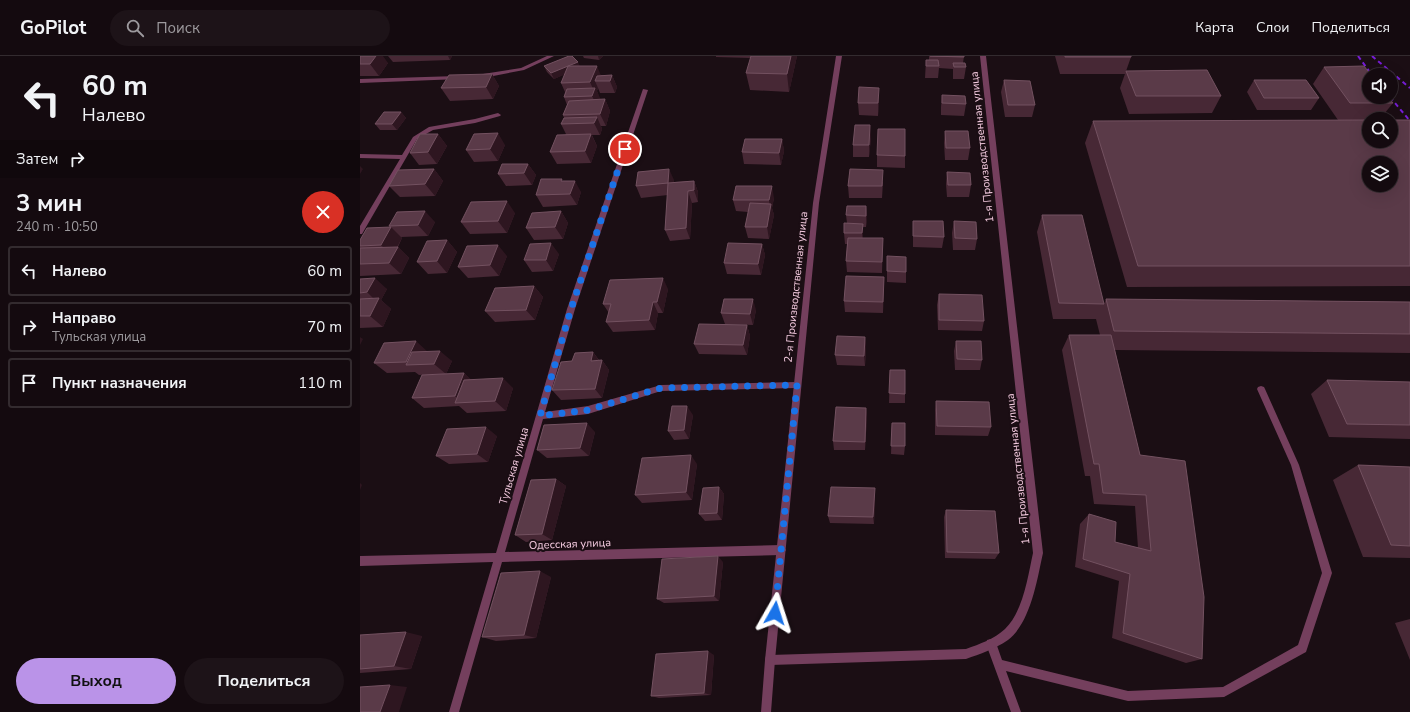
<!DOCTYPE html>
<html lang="ru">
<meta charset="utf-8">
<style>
:root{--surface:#140a0f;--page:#1d1318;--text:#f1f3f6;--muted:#9d9a9e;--line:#332b2f;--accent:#ba93e8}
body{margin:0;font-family:"Nunito Sans",sans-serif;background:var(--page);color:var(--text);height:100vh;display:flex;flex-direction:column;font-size:15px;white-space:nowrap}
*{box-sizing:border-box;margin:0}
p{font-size:13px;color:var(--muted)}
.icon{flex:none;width:22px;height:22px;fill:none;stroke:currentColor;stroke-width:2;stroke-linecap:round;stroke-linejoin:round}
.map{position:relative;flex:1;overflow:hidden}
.panel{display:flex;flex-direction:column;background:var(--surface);width:360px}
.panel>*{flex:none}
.banner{background:#140a0f;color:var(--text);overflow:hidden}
.controls{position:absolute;left:1002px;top:12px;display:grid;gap:8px}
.controls a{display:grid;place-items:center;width:36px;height:36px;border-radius:50%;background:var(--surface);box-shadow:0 4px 16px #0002,0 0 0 1px var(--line);font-size:20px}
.pin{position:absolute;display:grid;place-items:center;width:34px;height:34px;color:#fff;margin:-17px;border:2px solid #fff;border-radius:50%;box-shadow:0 1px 4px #0007}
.me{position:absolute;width:44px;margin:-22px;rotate:6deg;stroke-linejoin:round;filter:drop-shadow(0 0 3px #0008)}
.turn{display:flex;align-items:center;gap:14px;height:84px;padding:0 16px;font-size:18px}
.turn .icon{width:52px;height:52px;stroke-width:2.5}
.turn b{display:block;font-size:28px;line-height:34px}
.then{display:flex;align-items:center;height:38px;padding:0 16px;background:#0003;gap:8px;font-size:15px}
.round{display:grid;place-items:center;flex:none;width:42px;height:42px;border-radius:21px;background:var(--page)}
.head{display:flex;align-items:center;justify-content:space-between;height:68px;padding:0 16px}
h1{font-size:24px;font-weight:700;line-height:30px}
.action{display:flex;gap:8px;margin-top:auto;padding:8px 16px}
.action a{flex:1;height:46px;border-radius:24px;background:var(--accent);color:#111;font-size:16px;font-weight:700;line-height:46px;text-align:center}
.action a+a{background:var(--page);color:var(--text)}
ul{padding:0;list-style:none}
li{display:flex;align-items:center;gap:12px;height:50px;margin:0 8px 6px;padding:0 8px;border:2px solid var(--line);border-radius:4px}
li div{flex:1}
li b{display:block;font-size:15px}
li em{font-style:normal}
header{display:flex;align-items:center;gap:24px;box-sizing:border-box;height:56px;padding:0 20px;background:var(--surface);border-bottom:1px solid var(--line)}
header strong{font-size:19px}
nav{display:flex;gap:22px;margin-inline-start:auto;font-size:14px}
.search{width:280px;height:36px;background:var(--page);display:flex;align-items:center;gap:10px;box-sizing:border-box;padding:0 14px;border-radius:22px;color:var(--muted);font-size:15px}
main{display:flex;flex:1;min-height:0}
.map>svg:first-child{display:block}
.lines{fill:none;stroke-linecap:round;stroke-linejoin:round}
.service{fill:#743f5d;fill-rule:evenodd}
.minor{fill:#743f5d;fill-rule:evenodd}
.tertiary{fill:#743f5d;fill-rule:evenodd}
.rail{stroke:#771dd6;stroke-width:2;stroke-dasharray:4.5 3.5;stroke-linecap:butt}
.wall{fill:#472835}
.shaded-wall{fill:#2e1620}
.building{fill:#5a3a48;stroke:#735160;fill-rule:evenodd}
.route{stroke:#1a73e8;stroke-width:7;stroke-dasharray:0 12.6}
.labels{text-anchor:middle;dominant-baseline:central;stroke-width:4;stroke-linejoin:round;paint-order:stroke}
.street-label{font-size:11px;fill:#f8cee3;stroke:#1b0e14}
</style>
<header>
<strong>GoPilot</strong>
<div class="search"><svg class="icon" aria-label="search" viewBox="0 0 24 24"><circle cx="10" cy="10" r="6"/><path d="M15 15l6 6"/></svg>Поиск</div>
<nav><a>Карта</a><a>Слои</a><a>Поделиться</a></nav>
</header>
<main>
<section class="panel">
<div class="banner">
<div class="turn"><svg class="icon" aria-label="left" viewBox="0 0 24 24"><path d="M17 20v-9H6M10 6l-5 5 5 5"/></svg><div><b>60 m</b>Налево</div></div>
<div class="then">Затем<svg class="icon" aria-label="right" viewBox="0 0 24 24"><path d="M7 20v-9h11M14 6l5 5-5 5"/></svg></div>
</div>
<div class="head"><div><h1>3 мин</h1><p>240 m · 10:50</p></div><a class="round" style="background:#d93025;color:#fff"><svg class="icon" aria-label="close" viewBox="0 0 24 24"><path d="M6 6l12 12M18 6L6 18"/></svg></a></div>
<ul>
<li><svg class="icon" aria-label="left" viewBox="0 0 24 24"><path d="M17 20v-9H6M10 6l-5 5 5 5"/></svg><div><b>Налево</b></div><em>60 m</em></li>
<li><svg class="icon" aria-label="right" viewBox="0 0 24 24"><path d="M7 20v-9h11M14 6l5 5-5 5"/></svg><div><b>Направо</b><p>Тульская улица</p></div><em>70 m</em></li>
<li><svg class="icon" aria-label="arrive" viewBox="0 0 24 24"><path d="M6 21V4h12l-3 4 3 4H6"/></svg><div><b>Пункт назначения</b></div><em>110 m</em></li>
</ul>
<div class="action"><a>Выход</a><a>Поделиться</a></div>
</section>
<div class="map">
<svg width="1050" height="656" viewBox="0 0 1050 656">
<rect width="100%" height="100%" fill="#1b0e14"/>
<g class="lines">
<path class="service" d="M187 0H194L164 14 123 22 120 20 123 18 161 12Z
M97 20 99 21V23L0 27V23Z
M901 330 904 331 905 333 939 409 972 517 946 596 864 641 768 645 646 615 661 656H651L626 588 627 584 631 583 635 584 642 604 768 635 863 631 938 589 962 517 931 409 897 333 898 331Z"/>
<path class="minor" d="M620 0H626L683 497C677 524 671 566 648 584 635 593 620 598 606 603L410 609 406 608 405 604 406 600 410 599 606 593C620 588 634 583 645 573 663 556 668 520 673 497Z
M283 33 288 34 215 253 185 356 228 350 301 329 437 326 440 327 441 329 440 331 437 332 301 335 228 358 183 363 145 496 421 489 424 491 426 494 424 497 421 499 142 506 99 656H89L133 506 0 510V500L136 497 207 253Z
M138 57 141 59 140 60 115 67 73 74 57 83 2 178H0V170L40 103 0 102V98L42 99 53 81 69 71 115 63Z"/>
<path class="tertiary" d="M476 0H482L459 147 415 604 411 656H401L405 604 453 147Z"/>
<path class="rail" d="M998 0 1012 19
M1012 0 1050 32
M1030 41 1050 65"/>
</g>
<path class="wall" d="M0 0 28 7 19 20H0Z
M28 0H92L90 4 33 6Z
M223 0H243L239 4 224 2Z
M356 0H437L429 36 390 34 386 17 391 2 356 1Z
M569 0H604L603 7 606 11 604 23H593V13L579 12 578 22H565L566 4H569Z
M695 0H771V1L765 18H700Z
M184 10H220L241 19H252L257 31 255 37H240L238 32 237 35 240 44 245 43 250 55 246 70H241L242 73 240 79H232L237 90 231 107 197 108 190 96 206 78 201 68 204 62 203 59 207 49 204 41 205 36 201 27 205 18 194 23 187 16Z
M964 11 1033 47 1020 63H1009V64H978L953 28Z
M766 15 861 40 852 57 769 58 760 32Z
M132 18 139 30 133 43 90 45 81 32Z
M644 24 675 49 672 61H645L641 36Z
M894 24 959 42 951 54H897L887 36Z
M582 39 606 48 604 60 581 59V51Z
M519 44 518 60 499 59 498 47Z
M41 56 46 62 37 74H20L15 68Z
M1050 64V230L767 231 725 87 733 65Z
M585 75 610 92 608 104H585L584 87Z
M78 78 87 90 77 108 59 109 50 97Z
M511 81 509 101H493V89Z
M422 83 424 95 421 109 384 108 382 96Z
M145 89 138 105 114 106 106 94Z
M517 99 545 100V112L517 111Z
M168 108 176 119 172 129 146 130 138 118Z
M74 113 83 125 75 140 40 141 29 130Z
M587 116 611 129 609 141H587L586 128Z
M314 124V126L334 125 338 136V146L332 147 330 183 310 185 305 174 308 139 281 142 276 130Z
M203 125 221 136 217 149 183 151 176 139Z
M523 126 522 142H489L488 130Z
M414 142 412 152 414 159 409 183 388 182 385 171 388 156 376 155 373 144Z
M506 150 507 162 506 171H503V182H523L522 217 487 216 486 205 487 188H485L484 177 487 167 486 159Z
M201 155 208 167 203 183 174 184 166 172Z
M155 157 147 177 110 178 101 166Z
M682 159 744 248 746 243 1050 246V297L755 294 780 399 842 603 826 607 752 582 759 525 715 511 720 468 729 458 755 486 778 492 775 450 734 448 730 420H725L702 294 709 279H740L736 263H693L677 176Z
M553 165 584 181 582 192 553 191Z
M594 165 617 183 615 194H593L592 177Z
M75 166 68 180 41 181 42 182 38 191 49 202 41 218 0 220V184L30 171 29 170Z
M87 184 97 196 87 217 68 218 57 206Z
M402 188 405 199 401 219 367 218 364 207Z
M199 198 193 215 172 216 164 204Z
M147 200 139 220 108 222 98 211Z
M527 200 546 216V227L527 226Z
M524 221 523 257 485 256 484 245Z
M0 223 27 233 21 244 31 253 23 271 0 272Z
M174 230 183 241 175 264 135 266 125 255Z
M308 233 303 257H298L295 274 253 276 246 266 249 257 243 248Z
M579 238 624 265 622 275 578 274 577 249Z
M396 254 393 269 365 268 361 257Z
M387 269 390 280 387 299 339 298 334 288Z
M505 281 506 291 505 310 477 309 475 299Z
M596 285 622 304 620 314H595L594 295Z
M67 295 92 305 86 318 59 319 55 316 27 317 14 307Z
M233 296 239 304H242L249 314 242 342 201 344 192 334 212 305Z
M530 314 545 338V347H529Z
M104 317 111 324 153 332 146 355 107 357 99 350 64 352 52 342Z
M967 324 1050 326V383L969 381 951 338Z
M576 345 631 371 628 380 575 379V354Z
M506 352 507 361 505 394H474L473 385Z
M333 359 329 383 314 384 308 375Z
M532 367 545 390 544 399 531 398Z
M235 376 229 400 187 402 177 394Z
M137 380 128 406 89 408 76 400Z
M337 408 332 444 282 447 275 439Z
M998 409 1050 411V502L1003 501 973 424Z
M196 423 206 430 192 484 166 486 155 479Z
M359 431 364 438 362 464 345 465 339 458Z
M515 440 514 468 470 467 468 460Z
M586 454 639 497 635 503 585 502 584 461Z
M363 506 359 545 304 547 297 543Z
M191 521 176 582 136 585 122 581Z
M1050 563V604L1035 567Z
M0 579 62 580 51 613 0 617Z
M354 599 351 639 299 642 291 640Z"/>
<path class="shaded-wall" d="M16 0H23L28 7 19 20 10 8Z
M88 0H92L90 4Z
M238 0H243L239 4Z
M431 0H437L429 36 427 18Z
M218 6 221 12 194 23 191 17Z
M237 10 242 22 235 25 238 32 237 35 241 44 238 52 232 40 234 35 230 26Z
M132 18 139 30 133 43 126 31Z
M252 19 257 31 255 37 250 25Z
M519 32V44L518 60V47Z
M245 43 250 55 246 70 240 58Z
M41 56 46 62 37 74 32 68Z
M237 61 242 73 240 79 234 67Z
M510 69 511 81 509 101V89Z
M138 77 145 89 138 105 130 93Z
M78 78 87 90 77 108 68 96Z
M231 78 237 90 231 107 225 95Z
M422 83 424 95 421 109 419 97Z
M168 108 176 119 172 129 164 117Z
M0 110 3 113 0 118Z
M74 113 83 125 75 140 65 128Z
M309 113 314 124 313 139 308 127Z
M215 125 221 136 217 149 210 138Z
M334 125 338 136V146L334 134Z
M412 130 414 142 412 152 414 159 409 183 407 171 410 152 409 144Z
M328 135 332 147 330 183 326 172Z
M147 145 155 157 147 177 138 165Z
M506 150 507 162 506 171Z
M65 155 75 166 68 180 58 169Z
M201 155 208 167 203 183 195 171Z
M503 168V189L502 177Z
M31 171 42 182 32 200 21 189Z
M87 184 97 196 87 217 77 205Z
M191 187 199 198 193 215 186 204Z
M402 188 405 199 401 219 398 208Z
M138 189 147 200 139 220 130 209Z
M38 191 49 202 41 218 29 207Z
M524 221V232L523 257V246Z
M15 222 27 233 21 244 31 253 23 271 10 260 17 246 7 236Z
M303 222 308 233 303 257 297 246Z
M174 230 183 241 175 264 166 254Z
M393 243 396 254 393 269 390 258Z
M293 246 298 257 295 274 289 264Z
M387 269 390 280 387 299 383 289Z
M0 281 3 283 0 289Z
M505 281 506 291 505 310 504 300Z
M56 285 68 296 50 309 46 306Z
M80 295 92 305 86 318 74 308Z
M233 296 240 306 231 305Z
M242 304 249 314 242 342 235 333Z
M104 317 115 327 103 347 95 340Z
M143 322 153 332 146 355 135 345Z
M327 350 333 359 329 383 324 374Z
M506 352 507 361 505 394V386Z
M227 367 235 376 229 400 220 392Z
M126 371 137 380 128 406 117 398Z
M331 399 337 408 332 444 326 436Z
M196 423 206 430 192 484 182 478Z
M0 427 2 429 0 434Z
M359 431 364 438 362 464 357 457Z
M515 432V440L514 468 513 461Z
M358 500 363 506 359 545 354 540Z
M180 515 191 521 176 582 164 579Z
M46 576 62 580 51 613 34 610Z
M348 595 354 599 351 639 344 637Z
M30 629 47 631 39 656H20Z"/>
<path class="building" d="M0 0H16L10 8H0Z
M209 0H212L218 6 191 17 184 10Z
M391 0H431L427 18 386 17Z
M570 0H604V1Z
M705 0H771V1H705Z
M566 4H578L579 10H566Z
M593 7H605L606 11H594Z
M208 10H237L230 26 201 27Z
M1004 10 1011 19H1009V41H1028L1033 47H990L964 11Z
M847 14 861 40H776L766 15Z
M132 18 126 31 81 32 89 19Z
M252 19 250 25H235L237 20Z
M644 24 670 25 675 49H648Z
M894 24H946L959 42H904Z
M499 31 519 32 518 47H498Z
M235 32 232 40 204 41 207 33Z
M582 39 605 40 606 48 582 47Z
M245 43 240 58 203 59 209 45Z
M24 56H41L32 68H15Z
M237 61 234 67 201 68 204 62Z
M1009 64V85H1031V64H1050V210H778L733 65ZM1009 107H1031V129H1009Z
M495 69H510L509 89H493Z
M518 73H545V100L517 99Z
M585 75H608L610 92H586Z
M138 77 130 93 106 94 114 78Z
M60 78H78L68 96 50 97Z
M231 78 225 95 190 96 197 79Z
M385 83H422L419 97 382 96Z
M142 108H168L164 117 138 118Z
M74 113 65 128 29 130 38 114Z
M309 113 308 127 276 130 278 116Z
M490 113 523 114 522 130H488Z
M587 116 610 117 611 129H588Z
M181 123H202L201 125H215L210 138 176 139Z
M334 125V134L328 135 326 172 305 174 308 127Z
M376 130H412L409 144H373Z
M147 145 138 165 101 166 111 146Z
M390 147 411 148 407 171H385Z
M487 150H506V160L486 159Z
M65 155 58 169 29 170 37 156Z
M201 155 195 171 166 172 172 157Z
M682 159H722L744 248 699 247Z
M553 165H583L584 181 553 180Z
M594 165 616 166 617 183 595 182Z
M484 167 503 168 502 177H484Z
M31 171 21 189 0 190V184L7 172Z
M488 182H523L522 206 486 205Z
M87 184 77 205 57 206 67 185Z
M191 187 186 204H164L170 188Z
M368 187 402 188 398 208 364 207Z
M138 189 130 209 98 211 107 190Z
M38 191 29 207 0 208V192Z
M527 200 546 201V216L527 215Z
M486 220 524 221 523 246 484 245Z
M15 222 7 236 0 237V223Z
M303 222 297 246H293L289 264 246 266 251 248H243L250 224Z
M174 230 166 254 125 255 135 232Z
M579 238 622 239 624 265 579 264Z
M19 242 10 260H0V243Z
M364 243H393L390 258 361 257Z
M746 243 1050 246V278L754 275Z
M339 268 387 269 383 289 334 288Z
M709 279H751L780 399 825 405 844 541 842 603 763 577 770 518 723 503 729 458 756 466 755 486 791 495 786 439 743 437 739 408H734Z
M477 280 505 281 504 300 475 299Z
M56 285 46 306 14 307 24 287Z
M596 285H621L622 304 597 303Z
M80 295 74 308 46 309 52 296Z
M233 296 231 305 242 304 235 333 192 334 201 306 212 305 215 297Z
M530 314H545V338L529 337Z
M104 317 95 340 52 342 62 319Z
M143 322 135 345 95 347 104 324Z
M967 324 1050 326V369L987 368Z
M576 345 629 346 631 371 577 370Z
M312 350H327L324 374 308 375Z
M476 351 506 352 505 386 473 385Z
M227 367 220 392 177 394 184 369Z
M532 367H545V390H531Z
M126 371 117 398 76 400 87 373Z
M331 399 326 436 275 439 282 402Z
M998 409 1050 411V490L1031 489Z
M196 423 182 478 155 479 171 424Z
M359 431 357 457 339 458 343 432Z
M471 431 515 432 513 461 468 460Z
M586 454 635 455 639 497 587 496Z
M358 500 354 540 297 543 302 503Z
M180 515 164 579 122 581 141 517Z
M46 576 34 610 0 613V579Z
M348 595 344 637 291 640 296 598Z
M30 629 20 656H0V631Z"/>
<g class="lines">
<path class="route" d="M265 93 211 253 180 360 228 354 301 332 437 329 415 557"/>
</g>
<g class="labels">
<g class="street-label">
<text transform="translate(622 91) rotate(-96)">1-я Производственная улица</text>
<text transform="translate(436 231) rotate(-84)">2-я Производственная улица</text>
<text transform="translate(154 410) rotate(-74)">Тульская улица</text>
<text transform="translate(658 413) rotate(-96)">1-я Производственная улица</text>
<text transform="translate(210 488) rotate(-2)">Одесская улица</text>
</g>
</g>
</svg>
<div class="controls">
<a><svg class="icon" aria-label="sound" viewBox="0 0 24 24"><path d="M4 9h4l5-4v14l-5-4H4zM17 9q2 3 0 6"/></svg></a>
<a><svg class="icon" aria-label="search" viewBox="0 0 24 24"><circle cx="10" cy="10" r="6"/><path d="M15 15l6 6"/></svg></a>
<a><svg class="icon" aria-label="layers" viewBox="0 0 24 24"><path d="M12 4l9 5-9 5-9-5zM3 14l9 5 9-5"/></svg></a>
</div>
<div class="pin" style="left:265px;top:93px;background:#d93025"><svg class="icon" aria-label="arrive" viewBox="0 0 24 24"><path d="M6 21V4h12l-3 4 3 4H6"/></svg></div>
<svg class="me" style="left:415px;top:557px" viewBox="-20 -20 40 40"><path d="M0-17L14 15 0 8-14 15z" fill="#1a73e8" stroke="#fff" stroke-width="4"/></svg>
</div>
</main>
